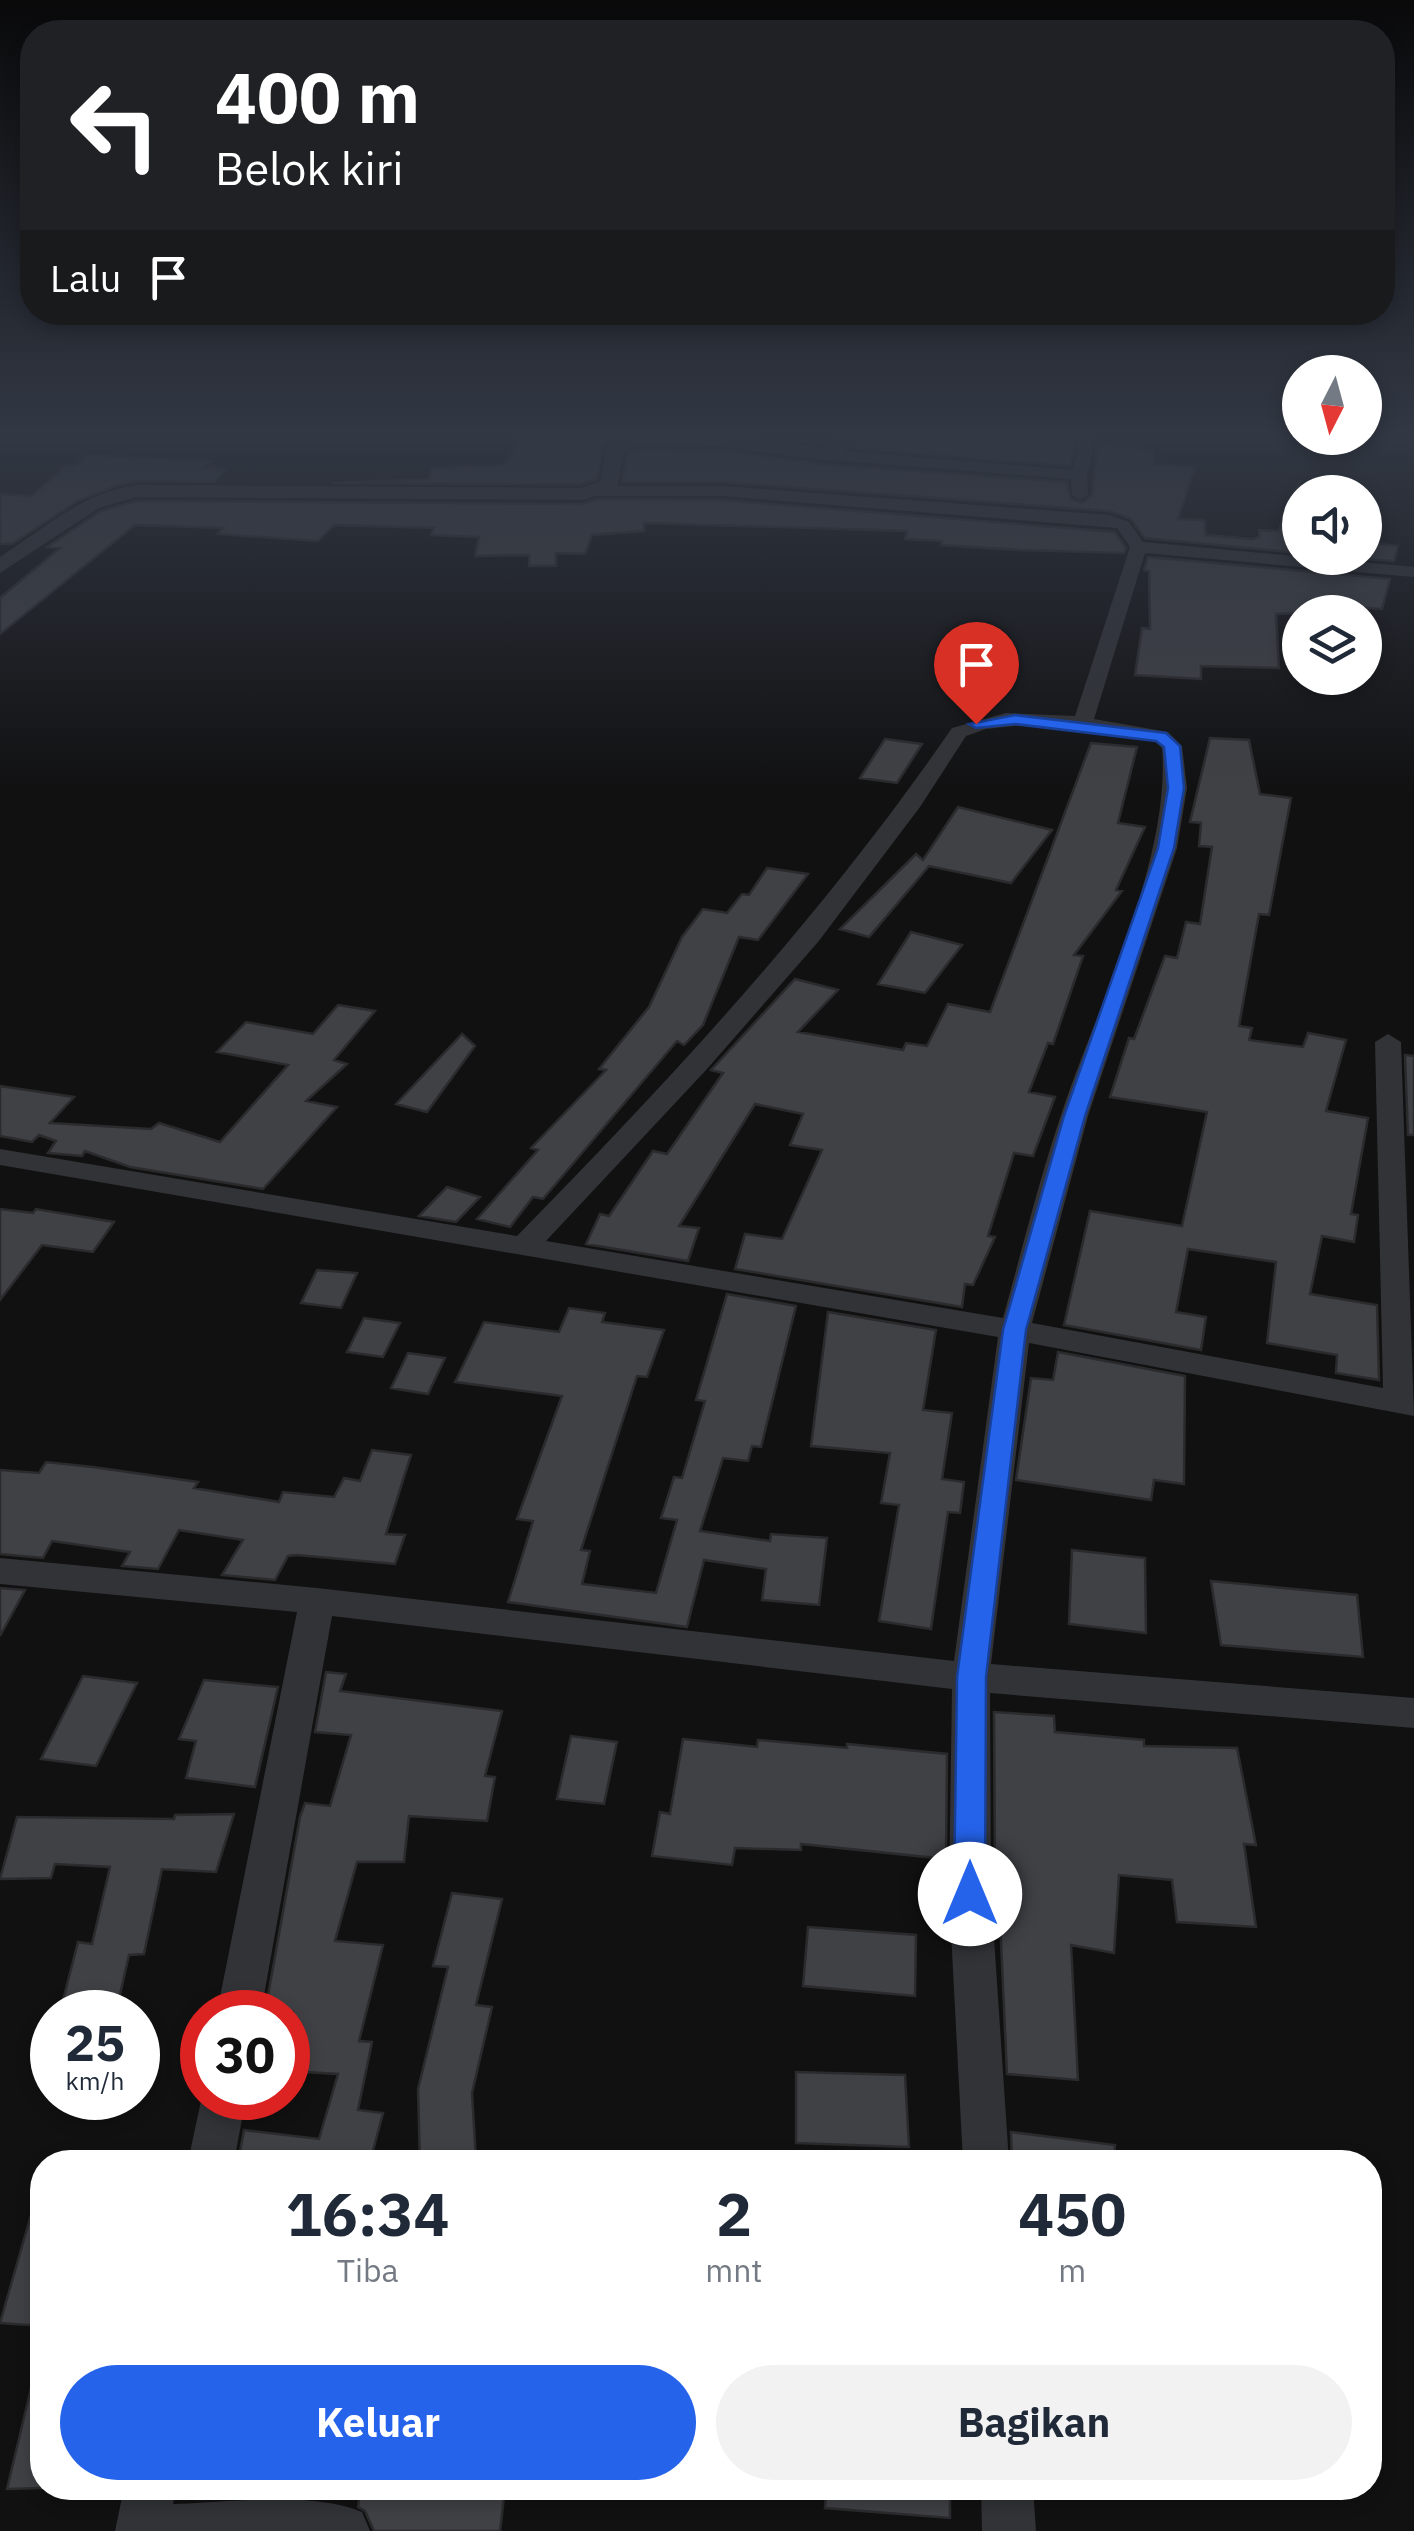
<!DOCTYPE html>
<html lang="id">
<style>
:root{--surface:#fff;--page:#f2f2f3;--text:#1f2937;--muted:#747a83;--accent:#2563eb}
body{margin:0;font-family:"IBM Plex Sans",sans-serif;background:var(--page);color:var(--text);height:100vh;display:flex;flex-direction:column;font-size:38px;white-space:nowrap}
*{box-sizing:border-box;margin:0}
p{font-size:32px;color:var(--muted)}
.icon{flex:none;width:55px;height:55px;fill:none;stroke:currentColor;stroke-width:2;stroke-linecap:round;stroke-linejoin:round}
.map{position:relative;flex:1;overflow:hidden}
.side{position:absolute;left:30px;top:2150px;width:1352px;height:350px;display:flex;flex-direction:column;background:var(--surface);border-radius:40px;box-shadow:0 5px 15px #0003}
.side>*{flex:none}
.hud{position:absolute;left:20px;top:20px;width:1375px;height:305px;border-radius:40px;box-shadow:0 5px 15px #0003;background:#202124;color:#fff;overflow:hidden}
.needle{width:65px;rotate:186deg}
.controls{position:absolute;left:1282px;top:355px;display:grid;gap:20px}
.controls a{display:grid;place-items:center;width:100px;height:100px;border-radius:50%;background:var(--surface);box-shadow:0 5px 15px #0003;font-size:50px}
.speed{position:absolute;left:30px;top:1990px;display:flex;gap:20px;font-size:50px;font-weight:700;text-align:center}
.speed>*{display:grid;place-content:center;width:130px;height:130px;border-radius:50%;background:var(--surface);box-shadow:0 5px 15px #0003;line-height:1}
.speed small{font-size:25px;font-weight:400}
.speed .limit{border:15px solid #d22;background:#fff;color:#111}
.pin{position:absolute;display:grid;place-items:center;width:85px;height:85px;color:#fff;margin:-102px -42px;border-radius:50% 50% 50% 0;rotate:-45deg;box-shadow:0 0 10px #0007}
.pin .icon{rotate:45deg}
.me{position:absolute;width:110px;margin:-55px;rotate:0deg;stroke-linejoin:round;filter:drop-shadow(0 0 8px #0008)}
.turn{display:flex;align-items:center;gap:35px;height:210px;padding:0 30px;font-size:45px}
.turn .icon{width:130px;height:130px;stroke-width:2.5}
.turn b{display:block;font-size:70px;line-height:85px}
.then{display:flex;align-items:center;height:95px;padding:0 30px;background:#0003;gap:20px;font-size:38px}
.eta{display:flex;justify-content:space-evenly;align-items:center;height:170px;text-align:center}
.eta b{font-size:60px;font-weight:800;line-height:70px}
.primary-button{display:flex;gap:20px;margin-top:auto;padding:20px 30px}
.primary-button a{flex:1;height:115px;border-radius:60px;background:var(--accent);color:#fff;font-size:40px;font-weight:800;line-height:115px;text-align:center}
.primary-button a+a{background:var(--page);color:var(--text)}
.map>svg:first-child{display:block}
.building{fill:#404145;stroke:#2b2b2e;stroke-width:2.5}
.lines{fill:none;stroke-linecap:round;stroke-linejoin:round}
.minor{fill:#323337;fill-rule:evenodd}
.tertiary{fill:#323337;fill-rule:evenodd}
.route{fill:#2563eb;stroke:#184099;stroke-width:2.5}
</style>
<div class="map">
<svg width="1414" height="2531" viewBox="0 0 1414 2531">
<rect width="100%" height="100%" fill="#111112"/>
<path class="building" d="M521 435H621L603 446 597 479 580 484 333 483 429 479 432 468 505 465Z
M864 435 1035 436 1076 441 1070 466 851 448Z
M1098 442 1154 451V464L1195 467 1178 519 1204 520 1206 535 1253 539 1259 537V530L1278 531 1300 480V553L1145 538 1130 518 1109 511 722 482H622L628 453 637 449 718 450 830 465 1067 482 1070 498 1082 503 1092 495Z
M88 455 212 461 204 468 226 469 215 482 136 481 116 486 79 500 12 544H0V494L32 496 66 465 76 466Z
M598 499 722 500 1115 532 1126 548 1124 553 1020 550 941 545 942 541 905 539 907 531 644 523V531L592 535 585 554 556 553V566H529V555L475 556 479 537 431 535 434 528 334 525 318 541 218 534 223 528 135 525 0 634V598L60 548 47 547 101 511 137 501 582 504Z
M1365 542 1398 546 1394 561 1352 558H1365Z
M1148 557 1390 579 1382 609 1328 605V612L1276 614 1279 668 1201 666V679L1135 675 1142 628 1150 629 1149 571 1144 570Z
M1210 738 1249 740 1260 794 1291 798 1269 915 1259 914 1239 1026 1252 1028 1249 1040 1303 1047 1308 1033 1346 1040 1326 1111 1368 1118 1351 1214 1358 1215 1354 1242 1322 1236 1310 1294 1377 1305 1379 1380 1336 1373 1337 1355 1267 1343 1276 1262 1188 1249 1176 1312 1206 1317 1201 1350 1064 1325 1090 1211 1182 1226 1207 1112 1110 1097 1129 1038 1134 1039 1165 956 1177 958 1186 922 1200 924 1212 847 1199 846 1201 823 1190 822Z
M885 739 922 744 897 783 860 778Z
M1091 743 1137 747 1118 823 1145 827 1116 890 1122 891 1074 955 1083 956 1053 1044 1048 1043 1029 1092 1055 1097 1033 1156 1014 1153 988 1236 995 1237 973 1285 965 1284 962 1307 735 1269 745 1234 782 1239 822 1150 790 1145 803 1114 755 1104 679 1226 699 1228 688 1261 586 1244 600 1214 609 1216 653 1151 667 1154 723 1073 711 1070 795 979 838 990 798 1032 903 1050 906 1043 927 1046 948 1004 990 1012Z
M958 807 1052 830 1011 883 929 866 869 937 840 929 916 854 923 860Z
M767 868 808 874 758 940 739 937 703 1025 684 1045 677 1041 543 1199 533 1197 510 1227 477 1219 538 1150 531 1148 606 1070 599 1069 649 1007 682 937 703 909 727 913 742 894 749 895Z
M911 932 962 945 925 993 878 984Z
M338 1005 375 1011 334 1060 347 1064 306 1101 337 1107 263 1189 130 1167 85 1151 82 1156 48 1153 56 1141 39 1135 32 1142 0 1136V1086L74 1097 50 1123 151 1129 159 1123 220 1142 288 1065 217 1052 246 1022 313 1034Z
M462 1034 475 1046 427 1112 396 1104Z
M1405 1055 1414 1056V1135H1408Z
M447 1187 480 1197 456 1222 419 1216Z
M0 1209 33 1213 36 1209 114 1222 93 1252 42 1245 0 1300Z
M317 1270 357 1273 341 1308 301 1303Z
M727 1294 796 1306 761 1447 752 1446 748 1461 723 1458 700 1531 770 1541 771 1534 827 1538 819 1605 762 1600 766 1569 704 1560 687 1627 508 1602 533 1521 517 1519 562 1396 455 1382 484 1322 559 1332 569 1308 605 1313 602 1322 664 1330 647 1377 637 1376 581 1550 590 1551 582 1584 656 1593 677 1520 661 1518 674 1477 682 1478 705 1401 696 1400Z
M828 1312 936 1330 923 1410 952 1413 942 1479 964 1482 960 1513 948 1512 931 1629 879 1621 899 1505 881 1503 890 1453 811 1446Z
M364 1318 400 1323 383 1357 347 1352Z
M1058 1352 1185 1376 1184 1484 1154 1480 1151 1500 1016 1480 1031 1378 1053 1380Z
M408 1353 445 1358 428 1394 391 1388Z
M372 1450 411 1455 386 1534 405 1535 395 1564 297 1555 288 1556 275 1580 222 1575 243 1540 179 1530 158 1569 122 1566 130 1552 52 1541 43 1558 0 1554V1470L39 1473 46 1462 93 1467 198 1482 194 1488 279 1502 283 1492 334 1497 344 1478 360 1481Z
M1072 1550 1145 1558 1146 1633 1069 1624Z
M1211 1581 1357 1595 1363 1657 1221 1645Z
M0 1588 25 1590 0 1636Z
M326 1672 346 1674 340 1691 502 1711 485 1776 495 1777 487 1821 409 1816 404 1862H357L335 1941 383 1945 359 2041 372 2042 358 2110 383 2113 370 2162H238L244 2130 319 2139 338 2074 288 2071V2031L293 2012H265L300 1817 305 1803 330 1806 351 1735 315 1732Z
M83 1676 137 1683 96 1766 41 1759Z
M204 1680 278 1687 255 1787 186 1778 196 1741 179 1739Z
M994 1712 1054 1716 1055 1732 1144 1740V1746L1237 1748 1256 1845 1244 1844 1256 1927 1177 1922 1172 1880 1119 1875 1114 1953 1071 1945 1078 2080 1007 2074 998 1875H995Z
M571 1736 617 1742 604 1804 557 1799Z
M683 1739 757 1747 758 1740 847 1748V1744L947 1754 946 1859 801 1844V1850L735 1848 732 1865 652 1856 660 1812 670 1814Z
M234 1814 216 1872 162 1869 144 1954 129 1955 116 2012H60L78 1942 92 1944 110 1867 55 1864 51 1878 0 1879 17 1817 174 1819 175 1815Z
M452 1893 502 1899 476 2005 492 2007 472 2093 476 2160 420 2162 418 2089 448 1967 433 1966Z
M808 1927 916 1935 915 1996 803 1986Z
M796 2072 905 2075 909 2147 796 2143Z
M1011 2132 1115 2145 1114 2162H1012Z
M35 2201 42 2202V2326L0 2323Z
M32 2384 42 2385V2488L7 2489Z
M197 2488H305L304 2497 196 2499Z
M361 2488H505L500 2531H374L365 2511 358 2507Z
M826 2488H950V2518L825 2508Z"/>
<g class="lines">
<path class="minor" d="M1081 435H1096L1087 475 1088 495 1080 500 1072 495 1071 479 830 460 822 455 830 450 1073 470Z
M722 486 1109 515 1129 522 1143 542 1414 567V577L1145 553 1094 719 1168 732 1182 746 1187 788 1177 848 1088 1116 1032 1323 1383 1388 1375 1042 1388 1034 1401 1042 1414 1416 1029 1343 991 1664 1414 1698V1728L990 1693 991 1893 1009 2162H963L949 1893 952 1689 332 1616 261 2012H217L297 1612 0 1584V1558L317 1588 954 1661 998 1337 0 1165V1149L517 1236C675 1075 824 914 952 728L1006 713 1075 716 1130 547 1117 528 722 496H600L592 491 600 486ZM1032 724 1155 741 1162 748C1171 858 1098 1005 1062 1112 1039 1180 1022 1250 1003 1318L546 1241 707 1069 818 942 920 807 966 736 986 729Z
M202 2096 246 2098 234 2162H188Z
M124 2488H176L173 2504C229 2502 311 2491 362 2512L370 2531H115Z
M981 2488H1033L1036 2531H982Z"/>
<path class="tertiary" d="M630 435H725L826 449 840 435H860L830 461 718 446 636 445 625 450 616 490 582 500 136 497 99 508 0 573V557C44 528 83 493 136 485L581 488 600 482 607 447Z"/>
</g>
<linearGradient id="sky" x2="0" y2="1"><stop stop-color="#09090a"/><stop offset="0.55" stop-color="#323844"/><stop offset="1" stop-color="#323844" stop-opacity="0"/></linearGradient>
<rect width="1414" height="790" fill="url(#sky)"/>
<path class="route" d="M1015 715 1166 733 1180 746 1184 788 1174 848 1085 1116 1026 1330 986 1677 985 1894 981 1903 970 1907 959 1903 954 1894 957 1677 1003 1330 1064 1116 1158 848 1168 788 1164 747 1156 741 1015 724 976 728 969 724Z"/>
</svg>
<div class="controls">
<a><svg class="needle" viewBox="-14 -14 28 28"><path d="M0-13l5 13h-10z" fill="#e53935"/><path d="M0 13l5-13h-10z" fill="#747a83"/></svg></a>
<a><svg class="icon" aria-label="sound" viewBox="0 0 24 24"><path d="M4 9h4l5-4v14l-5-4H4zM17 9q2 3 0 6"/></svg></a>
<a><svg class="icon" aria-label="layers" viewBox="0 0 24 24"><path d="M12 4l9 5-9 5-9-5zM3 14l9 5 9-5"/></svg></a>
</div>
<div class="speed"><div>25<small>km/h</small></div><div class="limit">30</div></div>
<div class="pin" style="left:976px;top:724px;background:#d93025"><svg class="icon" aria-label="arrive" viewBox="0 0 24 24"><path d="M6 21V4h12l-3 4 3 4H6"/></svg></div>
<svg class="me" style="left:970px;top:1894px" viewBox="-20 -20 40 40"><circle r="19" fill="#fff"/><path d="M0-13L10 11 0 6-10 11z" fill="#2563eb"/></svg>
<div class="hud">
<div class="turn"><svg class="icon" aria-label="left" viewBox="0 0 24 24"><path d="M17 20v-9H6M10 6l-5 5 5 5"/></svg><div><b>400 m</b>Belok kiri</div></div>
<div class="then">Lalu<svg class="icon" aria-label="arrive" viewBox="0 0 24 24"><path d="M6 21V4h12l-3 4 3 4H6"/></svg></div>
</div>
<section class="side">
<div class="eta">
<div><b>16:34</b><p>Tiba</p></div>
<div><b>2</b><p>mnt</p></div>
<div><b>450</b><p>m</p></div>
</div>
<div class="primary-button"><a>Keluar</a><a>Bagikan</a></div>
</section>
</div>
